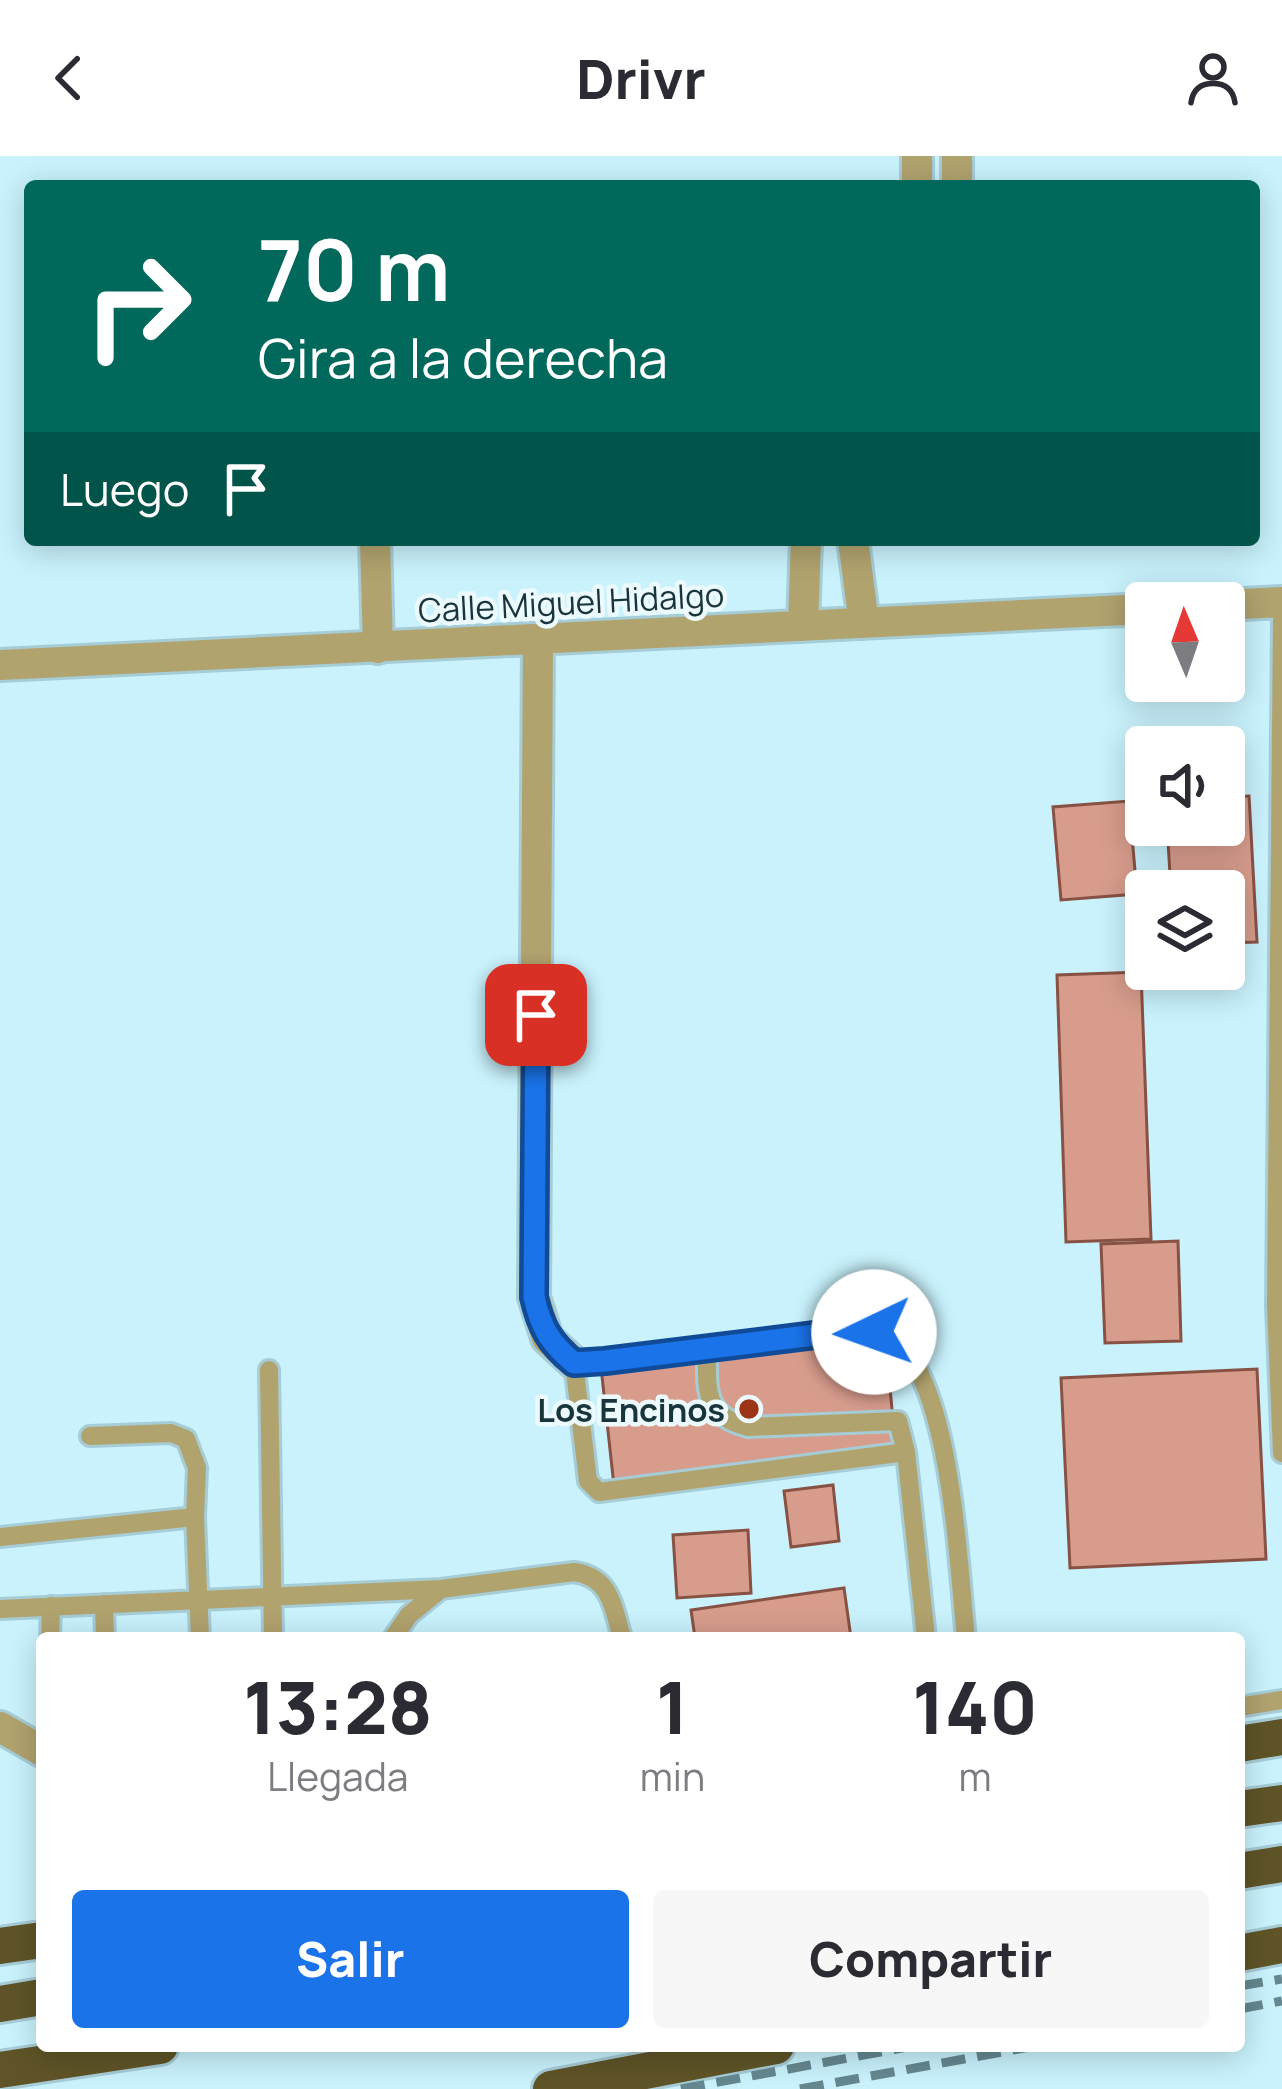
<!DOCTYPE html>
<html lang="es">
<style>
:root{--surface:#fff;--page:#f7f7f7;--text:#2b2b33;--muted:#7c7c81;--accent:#1a73e8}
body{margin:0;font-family:Manrope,sans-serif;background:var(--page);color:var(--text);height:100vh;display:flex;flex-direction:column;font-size:45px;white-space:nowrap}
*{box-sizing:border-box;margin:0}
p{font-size:39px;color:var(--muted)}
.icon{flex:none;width:66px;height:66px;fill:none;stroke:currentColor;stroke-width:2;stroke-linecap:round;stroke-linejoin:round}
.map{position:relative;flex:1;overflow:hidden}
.side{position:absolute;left:36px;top:1476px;width:1209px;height:420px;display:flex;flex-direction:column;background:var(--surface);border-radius:12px;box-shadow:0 6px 30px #0003}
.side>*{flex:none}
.hud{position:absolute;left:24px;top:24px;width:1236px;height:366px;border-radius:12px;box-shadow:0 6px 30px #0003;background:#00695c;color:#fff;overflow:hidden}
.needle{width:78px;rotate:358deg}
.controls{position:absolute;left:1125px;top:426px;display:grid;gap:24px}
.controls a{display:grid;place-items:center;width:120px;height:120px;border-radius:12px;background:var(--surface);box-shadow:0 6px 30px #0003;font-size:60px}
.pin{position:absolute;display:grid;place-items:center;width:102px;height:102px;color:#fff;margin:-51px;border-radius:24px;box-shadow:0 6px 18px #0006}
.me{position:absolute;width:132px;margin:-66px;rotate:267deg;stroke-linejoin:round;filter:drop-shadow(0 0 9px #0008)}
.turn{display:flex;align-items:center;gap:42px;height:252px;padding:0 36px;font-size:54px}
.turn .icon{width:156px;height:156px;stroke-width:2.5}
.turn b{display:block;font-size:84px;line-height:102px}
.then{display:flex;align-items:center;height:114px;padding:0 36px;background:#0003;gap:24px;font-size:45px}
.eta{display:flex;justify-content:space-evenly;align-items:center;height:204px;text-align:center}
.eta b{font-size:72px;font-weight:800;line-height:84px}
.button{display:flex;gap:24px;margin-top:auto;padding:24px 36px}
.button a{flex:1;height:138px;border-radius:12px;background:var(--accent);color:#fff;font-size:48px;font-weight:800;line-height:138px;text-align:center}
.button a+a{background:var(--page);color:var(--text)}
header{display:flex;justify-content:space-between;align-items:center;height:156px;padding:0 36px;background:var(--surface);font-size:54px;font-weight:800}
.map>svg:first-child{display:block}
.building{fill:#d79c8c;stroke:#875244;stroke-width:3}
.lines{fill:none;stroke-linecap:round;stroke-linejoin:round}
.service-casing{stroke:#a6ccd6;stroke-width:24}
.minor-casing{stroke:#a6ccd6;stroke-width:36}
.motorway-casing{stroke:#a6ccd6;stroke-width:42}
.service{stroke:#b1a36e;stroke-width:18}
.minor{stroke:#b1a36e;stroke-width:30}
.motorway{stroke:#5f5427;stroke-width:36}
.rail{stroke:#658890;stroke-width:9;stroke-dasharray:24 12;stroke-linecap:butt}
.route-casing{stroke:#114b97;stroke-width:30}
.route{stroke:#1a73e8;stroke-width:21}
.poi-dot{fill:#9c3418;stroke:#ecfafd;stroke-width:4.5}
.labels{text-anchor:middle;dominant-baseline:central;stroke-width:9;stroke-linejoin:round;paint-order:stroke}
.street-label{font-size:33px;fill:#18353c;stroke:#ecfafd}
.poi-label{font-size:33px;font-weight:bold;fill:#18353c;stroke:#ecfafd;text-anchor:end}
</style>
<header><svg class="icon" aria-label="back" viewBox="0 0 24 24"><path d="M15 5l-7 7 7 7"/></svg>Drivr<svg class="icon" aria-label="person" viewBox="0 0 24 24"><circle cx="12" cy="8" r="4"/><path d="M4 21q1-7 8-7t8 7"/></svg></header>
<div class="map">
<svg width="1282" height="1933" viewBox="0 0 1282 1933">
<rect width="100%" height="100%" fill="#c9f2fd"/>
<path class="building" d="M1249 640 1257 786 1224 787V735H1171L1167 669H1224V641Z
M1129 645 1137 738 1061 744 1053 651Z
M1141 816 1151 1083 1066 1086 1057 819Z
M1178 1085 1181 1185 1105 1187 1101 1088Z
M885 1181 896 1294 614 1330 601 1211Z
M1257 1213 1266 1403 1070 1412 1061 1222Z
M833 1329 839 1385 791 1391 784 1335Z
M748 1374 751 1437 677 1442 673 1379Z
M844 1432 851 1482H695L691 1454Z"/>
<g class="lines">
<g class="service-casing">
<path id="service" d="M1282 463 1276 1150 1282 1297
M707 1194C707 1233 703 1260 748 1271L898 1265 906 1296 926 1482
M269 1214 273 1482
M906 1296 599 1336 588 1325 574 1207 839 1176C856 1176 878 1172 893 1183 952 1225 958 1411 966 1482
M195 1361 200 1482
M0 1381 195 1361 197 1312 186 1283 171 1277 90 1280
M104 1448 105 1482
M0 1453 441 1433 574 1416C611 1421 613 1451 622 1482
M50 1482 51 1450
M393 1482 409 1459 441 1433
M1239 1551 1282 1544"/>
</g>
<g class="minor-casing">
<path id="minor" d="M917 30V0
M957 30V0
M375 384 378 492
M853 384 864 467
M1224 449 1282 446
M803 470 806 384
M538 484 534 1141 547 1182 574 1207
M0 509 1146 453
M0 1571 42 1595"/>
</g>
<g class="motorway-casing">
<path id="motorway" d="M1239 1588 1282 1581
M1239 1653 1282 1647
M1239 1715 1282 1708
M0 1790 42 1784
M1239 1797 1282 1789
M0 1848 42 1841
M0 1914 160 1890
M551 1933 776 1890"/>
</g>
<use href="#service" class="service"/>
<use href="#minor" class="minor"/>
<use href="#motorway" class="motorway"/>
<path class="rail" d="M1239 1830 1282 1823
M1239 1853 1282 1845
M681 1933 913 1890
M800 1933 1035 1890"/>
</g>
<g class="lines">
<g class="route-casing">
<path id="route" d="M536 859 534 1141C541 1172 550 1187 574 1207L605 1205 839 1176H874"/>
</g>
<use href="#route" class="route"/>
</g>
<circle class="poi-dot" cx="749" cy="1253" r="12"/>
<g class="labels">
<g class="street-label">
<text transform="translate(571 446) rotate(-3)">Calle Miguel Hidalgo</text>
</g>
<g class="poi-label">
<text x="725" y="1253">Los Encinos</text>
</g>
</g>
</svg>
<div class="controls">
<a><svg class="needle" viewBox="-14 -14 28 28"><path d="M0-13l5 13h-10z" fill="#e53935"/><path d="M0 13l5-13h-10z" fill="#7c7c81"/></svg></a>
<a><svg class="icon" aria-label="sound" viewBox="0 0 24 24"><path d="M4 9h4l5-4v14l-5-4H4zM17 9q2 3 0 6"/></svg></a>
<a><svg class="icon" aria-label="layers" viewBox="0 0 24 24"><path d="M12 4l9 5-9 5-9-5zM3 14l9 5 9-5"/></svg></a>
</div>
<div class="pin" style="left:536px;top:859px;background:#d93025"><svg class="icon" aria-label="arrive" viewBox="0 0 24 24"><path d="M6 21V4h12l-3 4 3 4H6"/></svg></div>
<svg class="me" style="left:874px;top:1176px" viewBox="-20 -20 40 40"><circle r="19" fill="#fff"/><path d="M0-13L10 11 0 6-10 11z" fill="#1a73e8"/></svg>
<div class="hud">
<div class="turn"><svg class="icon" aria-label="right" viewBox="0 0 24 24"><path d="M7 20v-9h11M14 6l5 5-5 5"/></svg><div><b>70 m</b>Gira a la derecha</div></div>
<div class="then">Luego<svg class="icon" aria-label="arrive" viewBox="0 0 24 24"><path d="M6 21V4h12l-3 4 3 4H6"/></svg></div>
</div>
<section class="side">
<div class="eta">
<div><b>13:28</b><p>Llegada</p></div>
<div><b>1</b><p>min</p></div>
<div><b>140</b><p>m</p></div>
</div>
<div class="button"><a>Salir</a><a>Compartir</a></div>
</section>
</div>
